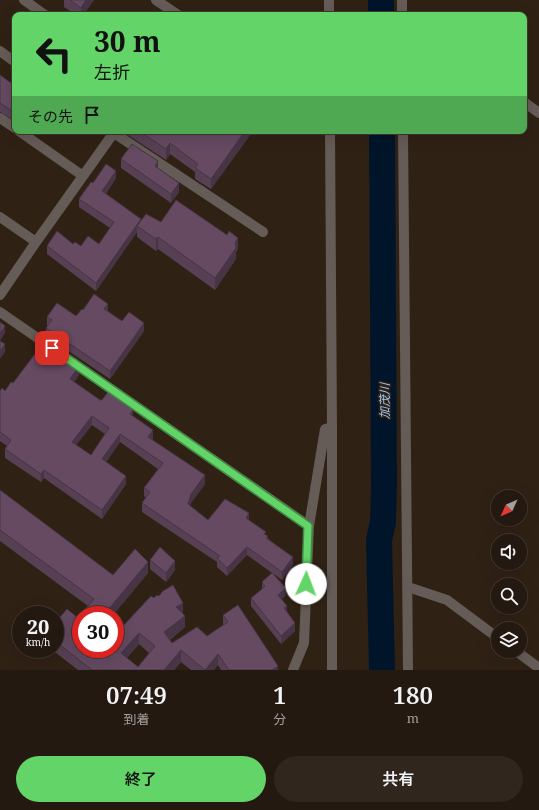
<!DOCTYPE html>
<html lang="ja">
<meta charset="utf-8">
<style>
:root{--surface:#241910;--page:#30261e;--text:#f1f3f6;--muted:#a3a09f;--line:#413830;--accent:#63d468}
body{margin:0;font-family:"Noto Serif","Noto Sans JP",serif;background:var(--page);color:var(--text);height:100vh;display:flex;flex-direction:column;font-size:15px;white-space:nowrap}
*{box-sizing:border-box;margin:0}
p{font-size:13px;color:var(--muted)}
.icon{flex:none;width:22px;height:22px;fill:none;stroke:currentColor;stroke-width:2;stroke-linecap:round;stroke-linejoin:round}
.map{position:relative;height:670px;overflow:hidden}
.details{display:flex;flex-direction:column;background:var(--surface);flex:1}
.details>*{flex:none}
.top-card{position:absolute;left:12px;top:12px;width:515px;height:122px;border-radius:8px;box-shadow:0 4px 16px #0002,0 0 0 1px var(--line);background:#63d468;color:#111;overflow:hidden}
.needle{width:26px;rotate:225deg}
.fabs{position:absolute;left:491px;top:490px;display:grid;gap:8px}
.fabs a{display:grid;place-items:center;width:36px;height:36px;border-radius:50%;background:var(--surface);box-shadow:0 4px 16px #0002,0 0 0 1px var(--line);font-size:20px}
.speed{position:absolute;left:12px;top:606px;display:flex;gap:8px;font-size:20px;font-weight:700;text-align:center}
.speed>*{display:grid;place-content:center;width:52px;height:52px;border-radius:50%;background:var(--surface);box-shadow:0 4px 16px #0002,0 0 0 1px var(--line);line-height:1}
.speed small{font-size:10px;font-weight:400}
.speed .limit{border:6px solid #d22;background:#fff;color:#111}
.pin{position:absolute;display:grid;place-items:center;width:34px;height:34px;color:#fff;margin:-17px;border-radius:8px;box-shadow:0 2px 6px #0006}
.me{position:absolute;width:44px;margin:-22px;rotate:2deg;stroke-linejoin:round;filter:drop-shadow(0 0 3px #0008)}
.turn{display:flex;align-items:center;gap:14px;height:84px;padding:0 16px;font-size:18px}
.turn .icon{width:52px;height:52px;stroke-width:2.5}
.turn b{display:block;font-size:28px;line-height:34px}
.then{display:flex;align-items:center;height:38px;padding:0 16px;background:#0003;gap:8px;font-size:15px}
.eta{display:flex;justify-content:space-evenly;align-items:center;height:68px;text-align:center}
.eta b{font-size:24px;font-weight:600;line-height:28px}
.action{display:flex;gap:8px;margin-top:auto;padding:8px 16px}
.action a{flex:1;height:46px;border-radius:24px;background:var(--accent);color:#111;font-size:16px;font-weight:600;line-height:46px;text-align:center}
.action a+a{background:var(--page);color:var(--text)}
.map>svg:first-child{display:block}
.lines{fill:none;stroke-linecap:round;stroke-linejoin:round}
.river{stroke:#01152a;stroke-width:26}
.street{stroke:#655b57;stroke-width:10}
.wall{fill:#574054;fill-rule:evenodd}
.shaded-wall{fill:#473445}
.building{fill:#654a62;stroke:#473445;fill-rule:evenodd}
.route-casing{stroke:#408a44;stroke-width:10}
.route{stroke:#63d468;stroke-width:7}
.labels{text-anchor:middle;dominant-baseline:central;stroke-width:3;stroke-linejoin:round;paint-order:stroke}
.water-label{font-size:12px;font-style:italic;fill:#9ecbf9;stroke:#302115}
</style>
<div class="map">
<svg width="539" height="670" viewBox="0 0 539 670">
<rect width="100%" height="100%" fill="#302115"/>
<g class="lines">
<path class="river" d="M381 0V15
M382 670 379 540 383 522 384 486 382 131"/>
<path class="street" d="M24 0 45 15
M156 0 178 15
M329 0V15
M402 0V15
M0 51 15 62
M524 102 539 113
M0 118 15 128
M19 131 83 176
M111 131 263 232
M330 131 332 427V670
M403 131 408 670
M0 217 36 242 115 131
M0 295 36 242
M0 312 309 526
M408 587 447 600 498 638
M516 651 539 668
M293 670 304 643 309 526 325 429 332 427"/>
</g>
<path class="wall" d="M64 0H94L83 15H76L64 7Z
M0 75 15 86V121L0 112Z
M128 131H179L181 132 253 131 211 189 195 179V172L170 154 166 160 128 135Z
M121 159 158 169 179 192 171 203 121 168Z
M116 178 106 194 141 221 161 222 238 249 236 252V259L215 290 158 249 156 251 137 237V232L96 291 47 254V246L73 244 81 246 99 244 110 228 79 207V199L93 183Z
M83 310 108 311 122 321 144 331 110 379 46 336V328L48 326 47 325V317L76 316Z
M79 375 74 382 100 400 133 416 153 438 152 440 205 484 191 503 190 506 208 520 249 521 266 535 268 538 293 565 282 580 274 574 286 595 282 599 295 631 281 644 251 606V598L262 589V582L272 573 247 555 227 576 217 567V562L142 512V503L146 498 144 496V488L158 469 120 442 106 462 126 484 102 519 44 478 41 482 5 458V449L7 446 0 441V391H5L13 383ZM92 425 105 434 91 455 76 445Z
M0 490 113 575 148 573 113 615 124 625 154 598 183 614 185 627 170 640 172 643 207 636 223 625V615L278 670H221L218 665 214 670H191L181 662 174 670H78L51 649H55V623L78 618 88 606 0 541ZM139 644 149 653 138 667 127 658Z
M150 560 175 570 166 582 150 569Z"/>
<path class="shaded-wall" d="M86 0H94L83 15H81V8Z
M245 131H253L211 189V179Z
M170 143V154L166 160V149Z
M158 161V170L155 166Z
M116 171V178L102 199V191Z
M179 183V192L171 203V194Z
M141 219V227L137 226V232L96 291V283Z
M158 237V249L156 251V239Z
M238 238V249L236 252V259L215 290V278L235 243Z
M108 304V312L104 309Z
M144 323V331L110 379V371Z
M5 326V333L0 341V333Z
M5 344V352L0 359V351Z
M79 366V375L70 387V379Z
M133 410V418L130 414Z
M92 416V425L72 450V442Z
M153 430V438L148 445V437Z
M120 434V442L102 467V459Z
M44 470V478L41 482V474Z
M205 475V484L191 503 188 512V504L191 494Z
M126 476V484L102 519V510Z
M249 513V522L246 518Z
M247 547V555L227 576V568Z
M293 557V565L282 580V572Z
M175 561V570L166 582V573Z
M148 562V573L113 615 107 611Z
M286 588V595L278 603V595Z
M183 603V614L176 607Z
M287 606V614L284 608Z
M185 616V627L164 644V632Z
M295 623V631L281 644V636Z
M139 633V644L121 664V653Z
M181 650V662L174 670H164Z
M218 654V665L214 670H205Z
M278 666V670H272Z"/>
<path class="building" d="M70 0H86L81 8Z
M0 75 15 86V113L0 103Z
M139 131H179L181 132 182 131H245L211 179 195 168 198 164 170 143 166 149Z
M132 144 158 161 155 166 179 183 171 194 121 159Z
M106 164 116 171 102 191 141 219 96 283 47 246 57 231 73 244 75 242 81 246 88 236 99 244 114 222 79 199 91 182 93 183Z
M176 200 227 235 229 231 238 238 235 243 236 248 215 278 158 237 156 239 137 226 146 214 161 222Z
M94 294 108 304 104 309 122 321 129 312 144 323 110 371 46 328 52 320 47 317 57 303 76 316 82 309 83 310Z
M0 322 5 326 0 333Z
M0 341 5 344 0 351Z
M44 342 79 366 70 379 100 400H102L108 392 133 410 130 414 153 430 148 437 205 475 191 494 188 504 208 520 225 499 249 513 246 518 266 532 264 534 268 536 266 538 293 557 282 572 247 547 227 568 217 558 220 556 142 503 150 492 144 488 163 463 120 434 102 459 126 476 102 510 44 470 41 474 5 449 11 440 0 432V391L2 388 5 391 11 382 13 383ZM92 416 109 428 91 455 72 442Z
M0 490 113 575 135 549 148 562 107 611 112 615H81V649H115V617L124 625 151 596 154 598 157 595 159 596 163 591 173 585 183 603 176 607 185 616 164 632 172 643 197 627 207 636 228 622 223 615 238 605 278 666 272 670H229L218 654 205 670 181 650 164 670H92L55 641V623L67 609 78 618 94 599 0 530ZM139 633 155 646 138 667 121 653Z
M160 547 175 561 166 573 150 560Z
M272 573 286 588 278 595 287 606 284 608 295 623 281 636 251 598 261 590 265 586 262 582Z"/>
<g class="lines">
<g class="route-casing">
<path id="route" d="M52 348 308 526 306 584"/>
</g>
<use href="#route" class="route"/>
</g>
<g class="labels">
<g class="water-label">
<text transform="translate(384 401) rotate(-90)">加茂川</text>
</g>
</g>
</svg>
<div class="fabs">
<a><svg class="needle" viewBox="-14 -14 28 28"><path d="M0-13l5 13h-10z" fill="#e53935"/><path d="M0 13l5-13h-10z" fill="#a3a09f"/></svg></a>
<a><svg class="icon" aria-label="sound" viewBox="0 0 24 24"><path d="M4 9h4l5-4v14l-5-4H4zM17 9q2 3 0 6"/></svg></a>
<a><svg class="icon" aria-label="search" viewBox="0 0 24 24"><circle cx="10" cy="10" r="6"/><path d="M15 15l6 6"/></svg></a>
<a><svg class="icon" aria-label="layers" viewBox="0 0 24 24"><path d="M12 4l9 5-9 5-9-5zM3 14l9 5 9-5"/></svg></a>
</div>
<div class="speed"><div>20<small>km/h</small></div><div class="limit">30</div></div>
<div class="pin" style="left:52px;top:348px;background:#d93025"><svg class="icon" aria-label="arrive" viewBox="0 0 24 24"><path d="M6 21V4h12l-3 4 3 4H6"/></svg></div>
<svg class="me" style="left:306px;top:584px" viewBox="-20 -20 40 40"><circle r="19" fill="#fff"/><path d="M0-13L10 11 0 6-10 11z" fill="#63d468"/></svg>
<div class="top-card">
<div class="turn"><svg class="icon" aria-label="left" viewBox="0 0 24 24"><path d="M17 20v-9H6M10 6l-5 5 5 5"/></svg><div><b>30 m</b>左折</div></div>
<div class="then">その先<svg class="icon" aria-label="arrive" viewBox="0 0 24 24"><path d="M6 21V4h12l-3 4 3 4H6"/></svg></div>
</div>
</div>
<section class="details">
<div class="eta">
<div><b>07:49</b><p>到着</p></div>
<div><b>1</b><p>分</p></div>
<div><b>180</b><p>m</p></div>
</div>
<div class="action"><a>終了</a><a>共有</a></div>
</section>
